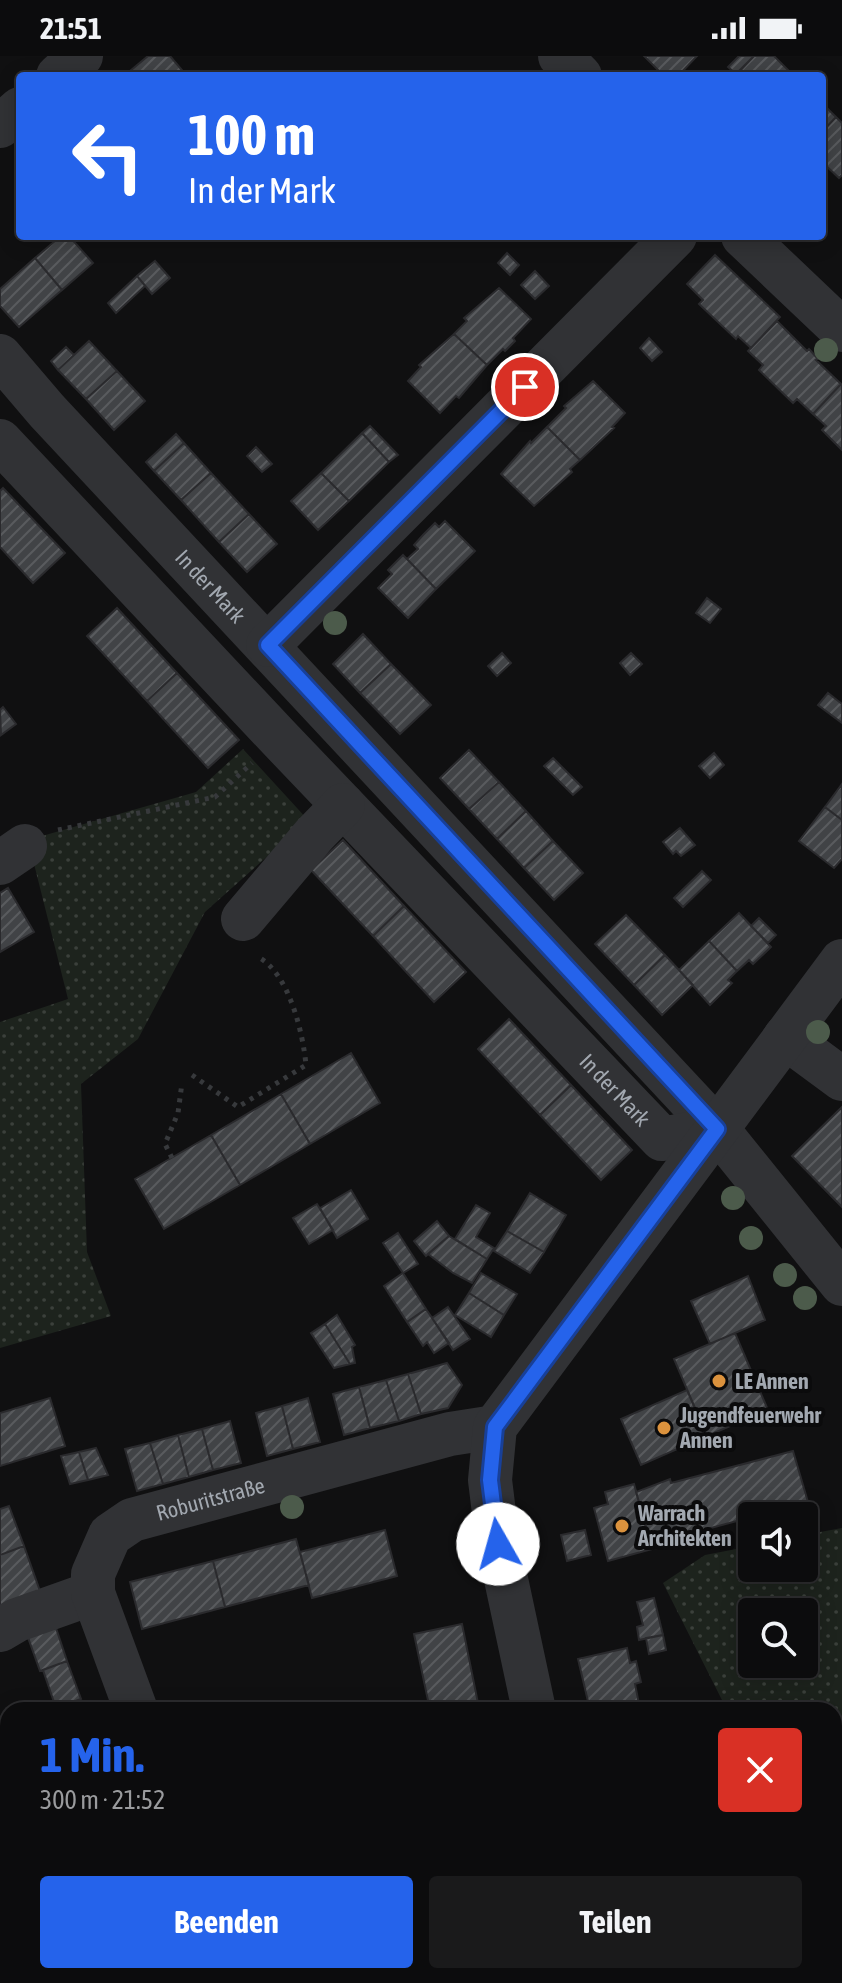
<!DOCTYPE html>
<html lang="de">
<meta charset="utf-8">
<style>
:root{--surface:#0c0c0d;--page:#1a1a1b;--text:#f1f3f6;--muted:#9a9b9d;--line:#2c2c2e;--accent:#2563eb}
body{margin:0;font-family:"Asap Condensed",sans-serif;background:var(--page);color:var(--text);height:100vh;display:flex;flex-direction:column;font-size:30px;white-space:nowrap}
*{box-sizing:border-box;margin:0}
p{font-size:26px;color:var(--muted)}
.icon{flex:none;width:44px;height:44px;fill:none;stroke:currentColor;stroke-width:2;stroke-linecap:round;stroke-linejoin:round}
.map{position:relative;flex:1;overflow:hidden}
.sheet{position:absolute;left:0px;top:1646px;width:842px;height:282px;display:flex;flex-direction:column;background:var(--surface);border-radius:24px 24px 0 0;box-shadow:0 4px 20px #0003,0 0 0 2px var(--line)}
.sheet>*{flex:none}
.banner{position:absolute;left:16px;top:16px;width:810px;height:168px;border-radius:8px;box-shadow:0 4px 20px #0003,0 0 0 2px var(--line);background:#2563eb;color:#fff;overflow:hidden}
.buttons{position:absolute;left:738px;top:1446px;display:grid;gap:16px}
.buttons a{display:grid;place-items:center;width:80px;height:80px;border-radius:8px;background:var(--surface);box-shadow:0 4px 20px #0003,0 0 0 2px var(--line);font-size:40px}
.pin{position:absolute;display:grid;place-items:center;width:68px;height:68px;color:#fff;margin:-34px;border:4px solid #fff;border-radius:50%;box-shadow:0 2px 8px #0007}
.me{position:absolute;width:88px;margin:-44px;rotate:353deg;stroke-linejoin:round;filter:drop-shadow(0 0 6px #0008)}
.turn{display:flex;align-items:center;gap:28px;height:168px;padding:0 40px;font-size:36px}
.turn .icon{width:104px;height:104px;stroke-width:2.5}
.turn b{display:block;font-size:56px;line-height:68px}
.round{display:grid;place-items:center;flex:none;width:84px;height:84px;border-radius:8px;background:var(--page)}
.summary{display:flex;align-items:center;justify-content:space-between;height:136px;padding:0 40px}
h1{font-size:48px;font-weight:700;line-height:60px;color:var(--accent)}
.action{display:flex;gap:16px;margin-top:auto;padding:16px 40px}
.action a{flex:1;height:92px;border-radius:8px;background:var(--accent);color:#fff;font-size:32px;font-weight:700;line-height:92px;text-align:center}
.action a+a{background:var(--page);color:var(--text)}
.status{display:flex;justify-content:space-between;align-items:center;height:56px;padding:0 40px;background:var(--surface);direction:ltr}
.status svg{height:22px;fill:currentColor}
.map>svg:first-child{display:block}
.grass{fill:url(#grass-dots);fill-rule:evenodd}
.building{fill:url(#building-hatch);stroke:#2a2a2d;stroke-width:2}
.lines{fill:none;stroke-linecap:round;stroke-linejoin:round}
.path{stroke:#37393c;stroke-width:5;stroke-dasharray:4 6;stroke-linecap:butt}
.minor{stroke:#313235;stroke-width:44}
.tree{fill:#4c5b4b}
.route-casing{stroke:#184099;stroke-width:20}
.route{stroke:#2563eb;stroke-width:14}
.poi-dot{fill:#db923d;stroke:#0b0b0c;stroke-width:3}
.labels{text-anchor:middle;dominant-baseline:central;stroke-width:8;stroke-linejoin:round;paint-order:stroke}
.street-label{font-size:22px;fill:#a2a8b0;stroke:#0b0b0c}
.poi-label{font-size:22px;font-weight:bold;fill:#a2a8b0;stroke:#0b0b0c;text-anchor:start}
</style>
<div class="status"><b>21:51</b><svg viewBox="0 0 49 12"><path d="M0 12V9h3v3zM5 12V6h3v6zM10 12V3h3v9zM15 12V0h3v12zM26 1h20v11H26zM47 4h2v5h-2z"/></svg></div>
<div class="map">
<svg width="842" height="1927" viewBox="0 0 842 1927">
<defs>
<pattern id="grass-dots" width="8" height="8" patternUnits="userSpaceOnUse" patternTransform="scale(2)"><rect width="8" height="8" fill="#1d231d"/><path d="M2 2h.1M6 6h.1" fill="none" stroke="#3b403b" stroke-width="1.8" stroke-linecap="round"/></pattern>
<pattern id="building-hatch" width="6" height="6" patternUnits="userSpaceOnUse" patternTransform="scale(2)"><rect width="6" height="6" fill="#414346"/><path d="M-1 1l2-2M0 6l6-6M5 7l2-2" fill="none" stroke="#595b5e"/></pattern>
</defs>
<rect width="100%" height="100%" fill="#101011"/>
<path class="grass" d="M243 693 308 764 205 856 138 983 81 1028 87 1196 111 1260 0 1292V966L68 943 28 784 196 736Z
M842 1472V1880L834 1864V1654H727L663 1527 705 1499 752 1490V1512H804V1479ZM752 1556H804V1608H752Z"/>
<path class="building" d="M148 0H170L187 20H124Z
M644 0H697L678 20H664Z
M739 0H754L736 18 728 11Z
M754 0H774L794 20H735Z
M822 47 836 61 822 76Z
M836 61 842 67V119L839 122 822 106V76Z
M61 180H69L93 207 62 234 35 202Z
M507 197 519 209 510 219 498 207Z
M715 199 780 261 751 292 738 280 736 283 699 248 703 244 687 228Z
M35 202 62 234 19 271 0 250V233Z
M155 205 170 222 152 238 137 220Z
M535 215 549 230 535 243 521 229Z
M137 220 145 230 116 257 108 247Z
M499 232 531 263 513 282 515 285 505 295 503 293 487 309 454 278 467 265 464 262Z
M777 265 807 295 809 293 818 303 816 304 841 328 813 358 797 343 793 347 759 314 763 309 748 295Z
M454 278 487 309 459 342 456 340 440 357 408 325 421 311 419 309Z
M649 282 662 296 652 305 640 292Z
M89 285 117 315 86 343 58 314Z
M66 291 74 299 58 314 51 305Z
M117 315 145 345 114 374 86 343Z
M593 325 625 357 612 371 614 372 580 404 547 371 566 352 564 350Z
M841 328 842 329V394L822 374 826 370 813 358Z
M370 370 398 399 389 406 362 377Z
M547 371 580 404 570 413 572 416 534 450 501 418 530 385 531 387Z
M362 377 389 406 349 445 321 417Z
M176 378 184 387 154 415 146 406Z
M184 387 211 417 181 444 154 415Z
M256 391 272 408 262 416 247 400Z
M211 417 249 458 219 486 181 444Z
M321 417 349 445 318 474 291 445Z
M3 432 65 497 33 527 0 491V435Z
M249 458 277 488 247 516 219 486Z
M445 465 475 495 436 533 407 503 418 493 414 489 423 479 435 467 439 471Z
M403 499 436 533 408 562 378 532 392 518 388 514Z
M707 542 721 553 710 567 696 557Z
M117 552 177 617 147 645 87 580Z
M363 578 391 608 360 637 333 608Z
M502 597 511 607 497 620 488 610Z
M631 597 642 608 630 619 620 607Z
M391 608 431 649 400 678 360 637Z
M177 617 239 684 208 712 147 645Z
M828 637 842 648V667L818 649Z
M3 651 16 668 1 679 0 654Z
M469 694 499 726 469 753 440 722Z
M714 697 724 709 710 722 699 710Z
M553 702 582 731 573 739 544 710Z
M499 726 526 755 497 783 469 753Z
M842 728V764L825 751Z
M825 751 842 764V803L834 812 799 785Z
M526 755 553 785 524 812 497 783Z
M680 772 695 789 681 800 676 795 673 798 663 786Z
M343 784 404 850 373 880 311 814Z
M553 785 583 817 554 844 524 812Z
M702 815 711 824 683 851 674 842Z
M8 832 34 876 0 896V837Z
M404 850 466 916 434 946 373 880Z
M739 857 771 891 753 908 749 904 737 915 709 885Z
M626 859 665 899 634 929 595 888Z
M759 862 776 879 768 887 751 870Z
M709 885 737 915 728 924 732 927 710 949 679 914Z
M665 899 693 929 662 959 634 929Z
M509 963 571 1029 540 1059 478 993Z
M351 997 380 1047 310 1088 281 1038Z
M571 1029 632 1094 601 1124 540 1059Z
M281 1038 310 1088 240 1129 211 1079Z
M842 1051V1151L792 1100Z
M211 1079 240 1129 164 1173 135 1123Z
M351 1134 368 1163 337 1182 320 1152Z
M530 1137 566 1159 544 1196 507 1175Z
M317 1148 333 1174 309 1188 293 1162Z
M476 1149 490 1157 476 1181 494 1192 487 1203 455 1183Z
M437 1165 449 1180 426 1200 414 1185Z
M507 1175 544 1196 530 1217 494 1195Z
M398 1177 418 1208 403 1217 383 1187Z
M449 1180 487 1203 472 1227 453 1217 428 1198Z
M403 1217 426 1253 407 1266 384 1230Z
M481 1217 517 1238 504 1259 469 1237Z
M748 1220 765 1264 710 1288 691 1245Z
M469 1237 504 1259 491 1281 455 1259Z
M448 1251 470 1283 453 1294 432 1262Z
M426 1253 449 1287 434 1297 427 1286 423 1290 407 1266Z
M337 1259 355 1289 352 1291 355 1307 350 1308 325 1268Z
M325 1268 350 1308 334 1312 311 1277Z
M735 1277 768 1354 707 1380 674 1303Z
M447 1307 462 1329 448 1352 421 1358 408 1318Z
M408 1318 421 1358 399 1365 386 1324Z
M386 1324 399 1365 370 1372 359 1331Z
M359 1331 370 1372 344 1379 333 1338Z
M687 1334 707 1380 641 1409 621 1363Z
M50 1342 65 1390 0 1410V1357Z
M308 1342 320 1386 293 1393 282 1350Z
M282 1350 293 1393 267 1400 256 1357Z
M230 1365 241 1407 213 1414 202 1373Z
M202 1373 213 1414 189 1421 178 1379Z
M178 1379 189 1421 163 1428 150 1387Z
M150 1387 163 1428 137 1435 125 1393Z
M96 1392 108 1419 88 1424 79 1396Z
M793 1395 808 1446 651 1488 636 1436 670 1423 671 1427Z
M79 1396 88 1424 70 1428 61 1400Z
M634 1428 652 1493 608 1505 594 1452 608 1448 605 1436Z
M9 1450 24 1490 0 1499V1453Z
M385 1474 397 1520 312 1542 300 1496Z
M585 1474 591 1499 567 1505 561 1479Z
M296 1483 309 1529 225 1551 213 1505Z
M24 1490 41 1538 0 1553V1499Z
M213 1505 225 1551 142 1573 130 1526Z
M654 1542 663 1579 639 1584 637 1571 643 1569 637 1546Z
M53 1563 67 1605 40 1615 25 1573Z
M462 1568 479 1652 430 1654 414 1578Z
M663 1579 666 1594 649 1598 646 1582Z
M627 1592 630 1607 636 1605 641 1626 635 1628 639 1648 614 1654H590L578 1603Z
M67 1605 81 1643 56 1652 43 1614Z
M8 1704V1760L0 1763V1707Z
M0 1888 8 1909V1920L1 1922 3 1927H0Z
M12 1920H98L101 1927H14Z
M98 1920H172L154 1927H101Z
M516 1920H549L552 1927H497Z"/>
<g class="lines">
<path class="path" d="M58 774 215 741 252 707
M192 1019 238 1051 306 1009C303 977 289 917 258 901
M172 1102 165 1088 178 1057 182 1027
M834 1679 842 1675"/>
<g class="minor">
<path d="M560 0 580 20"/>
<path d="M58 20 81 0"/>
<path d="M0 70 20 53"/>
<path d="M743 180 842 274"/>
<path id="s1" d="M0 300 47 355 717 1073 842 1228"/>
<path id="s2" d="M0 385 279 682 662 1083 717 1073"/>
<path d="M268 589 675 180"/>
<path d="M0 807 25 790"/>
<path d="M243 863 314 779 343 749"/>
<path d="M785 981 842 1023"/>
<path d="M0 1574 17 1564 93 1537"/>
<path id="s3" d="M136 1654 93 1537V1518L110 1479 132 1464 450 1378 495 1371"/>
<path d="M534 1654 497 1481 490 1424 495 1371 842 905"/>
<path d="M0 1784 8 1781"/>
<path d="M236 1920 239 1927"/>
<path d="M610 1920 613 1927"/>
<path d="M304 1927 323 1920"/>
</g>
</g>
<g class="tree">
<circle cx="826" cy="294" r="12"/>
<circle cx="335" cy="567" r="12"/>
<circle cx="818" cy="976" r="12"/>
<circle cx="733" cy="1142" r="12"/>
<circle cx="751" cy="1182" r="12"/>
<circle cx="785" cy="1219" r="12"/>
<circle cx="805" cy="1242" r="12"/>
<circle cx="292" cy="1451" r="12"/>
</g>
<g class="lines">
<g class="route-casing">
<path id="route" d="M498 1488 490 1424 495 1371 717 1073 268 589 525 331"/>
</g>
<use href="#route" class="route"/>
</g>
<g class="poi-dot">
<circle cx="719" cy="1325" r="8"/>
<circle cx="664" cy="1372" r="8"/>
<circle cx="622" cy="1470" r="8"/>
</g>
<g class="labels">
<g class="street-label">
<text stroke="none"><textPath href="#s1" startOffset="312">In der Mark</textPath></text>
<text stroke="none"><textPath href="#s2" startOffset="894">In der Mark</textPath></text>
<text stroke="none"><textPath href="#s3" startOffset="294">Roburitstraße</textPath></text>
</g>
<g class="poi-label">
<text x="735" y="1325">LE Annen</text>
<text x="680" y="1359">Jugendfeuerwehr<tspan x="680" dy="25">Annen</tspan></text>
<text x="638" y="1457">Warrach<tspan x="638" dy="25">Architekten</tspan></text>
</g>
</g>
</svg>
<div class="buttons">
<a><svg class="icon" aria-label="sound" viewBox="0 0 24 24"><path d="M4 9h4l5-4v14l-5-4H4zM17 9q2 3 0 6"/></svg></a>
<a><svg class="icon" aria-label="search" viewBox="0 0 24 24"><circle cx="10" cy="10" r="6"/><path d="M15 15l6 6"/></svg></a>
</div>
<div class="pin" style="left:525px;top:331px;background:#d93025"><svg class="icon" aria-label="arrive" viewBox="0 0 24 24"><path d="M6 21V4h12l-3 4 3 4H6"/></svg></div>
<svg class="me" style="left:498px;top:1488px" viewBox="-20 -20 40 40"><circle r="19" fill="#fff"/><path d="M0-13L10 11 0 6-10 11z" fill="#2563eb"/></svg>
<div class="banner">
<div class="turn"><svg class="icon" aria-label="left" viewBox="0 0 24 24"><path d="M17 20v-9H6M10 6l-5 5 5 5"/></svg><div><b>100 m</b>In der Mark</div></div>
</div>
<section class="sheet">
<div class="summary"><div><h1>1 Min.</h1><p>300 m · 21:52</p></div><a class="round" style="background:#d93025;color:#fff"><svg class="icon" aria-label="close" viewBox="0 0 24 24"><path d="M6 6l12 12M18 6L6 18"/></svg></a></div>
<div class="action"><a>Beenden</a><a>Teilen</a></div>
</section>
</div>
